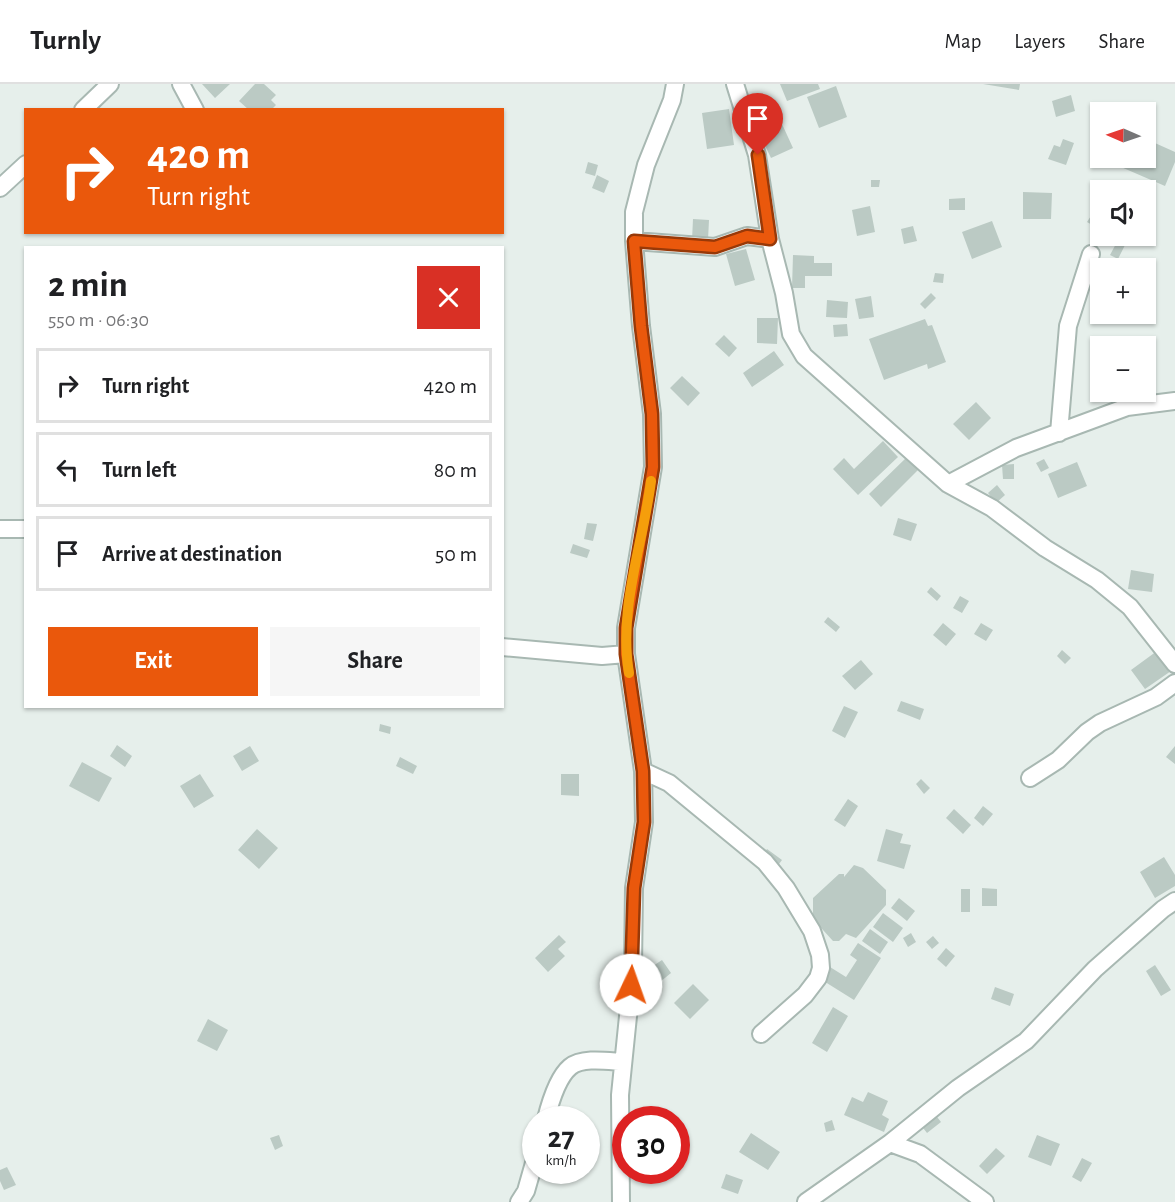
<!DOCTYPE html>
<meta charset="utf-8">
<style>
:root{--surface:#fff;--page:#f6f6f6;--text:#202124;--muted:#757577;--line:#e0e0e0;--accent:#ea580c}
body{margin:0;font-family:"Alegreya Sans",sans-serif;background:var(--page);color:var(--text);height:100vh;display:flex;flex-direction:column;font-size:22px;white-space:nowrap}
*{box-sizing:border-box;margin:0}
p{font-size:20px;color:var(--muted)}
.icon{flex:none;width:33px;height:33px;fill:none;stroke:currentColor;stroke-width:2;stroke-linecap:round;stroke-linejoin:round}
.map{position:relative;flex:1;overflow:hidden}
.sheet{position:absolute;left:24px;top:162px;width:480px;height:462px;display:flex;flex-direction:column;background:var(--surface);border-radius:0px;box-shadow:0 2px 4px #0004}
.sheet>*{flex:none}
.guide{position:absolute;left:24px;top:24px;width:480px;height:126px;border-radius:0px;box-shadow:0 2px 4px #0004;background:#ea580c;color:#fff;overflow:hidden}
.needle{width:39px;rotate:272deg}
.buttons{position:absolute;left:1090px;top:18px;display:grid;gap:12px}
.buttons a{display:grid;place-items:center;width:66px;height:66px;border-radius:0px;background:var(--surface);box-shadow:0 2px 4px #0004;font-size:30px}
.speed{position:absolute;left:522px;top:1022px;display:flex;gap:12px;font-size:30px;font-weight:700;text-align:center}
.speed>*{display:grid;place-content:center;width:78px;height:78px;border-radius:50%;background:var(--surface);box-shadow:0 2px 4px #0004;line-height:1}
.speed small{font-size:15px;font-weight:400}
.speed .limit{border:9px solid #d22;background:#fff;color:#111}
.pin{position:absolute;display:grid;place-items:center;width:51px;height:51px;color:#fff;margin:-62px -26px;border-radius:50% 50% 50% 0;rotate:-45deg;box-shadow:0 0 6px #0007}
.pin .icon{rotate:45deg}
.me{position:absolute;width:66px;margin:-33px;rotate:3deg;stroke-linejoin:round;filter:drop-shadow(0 0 4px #0008)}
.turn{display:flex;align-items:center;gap:21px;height:126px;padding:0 24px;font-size:27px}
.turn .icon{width:78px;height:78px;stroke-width:2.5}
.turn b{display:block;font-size:42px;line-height:51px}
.round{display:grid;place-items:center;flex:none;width:63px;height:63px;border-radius:0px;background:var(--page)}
.overview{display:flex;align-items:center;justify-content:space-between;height:102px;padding:0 24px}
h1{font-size:36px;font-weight:600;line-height:45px}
.button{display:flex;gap:12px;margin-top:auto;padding:12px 24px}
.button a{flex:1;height:69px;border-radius:0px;background:var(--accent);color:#fff;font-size:24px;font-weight:600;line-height:69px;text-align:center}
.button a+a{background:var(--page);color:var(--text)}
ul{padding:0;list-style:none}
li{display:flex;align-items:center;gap:18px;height:75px;margin:0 12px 9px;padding:0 12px;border:3px solid var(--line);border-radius:0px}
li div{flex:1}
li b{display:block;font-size:22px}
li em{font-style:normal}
header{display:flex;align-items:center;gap:36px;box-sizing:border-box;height:84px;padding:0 30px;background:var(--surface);border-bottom:2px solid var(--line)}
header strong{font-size:28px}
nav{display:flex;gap:33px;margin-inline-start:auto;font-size:21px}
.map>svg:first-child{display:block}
.building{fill:#bbcac4}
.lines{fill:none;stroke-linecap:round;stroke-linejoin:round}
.minor-casing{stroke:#a8b8b2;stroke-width:20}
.minor{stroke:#fff;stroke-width:16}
.route-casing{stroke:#983908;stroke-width:15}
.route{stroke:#ea580c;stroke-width:10}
.slow{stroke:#f59e0b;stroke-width:10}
</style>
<header>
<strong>Turnly</strong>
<nav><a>Map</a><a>Layers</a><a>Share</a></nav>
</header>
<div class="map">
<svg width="1175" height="1118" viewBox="0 0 1175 1118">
<rect width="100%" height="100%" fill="#e6efeb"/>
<path class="building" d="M202 0H230L215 14Z
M255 0H264L276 11 271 16 276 21 271 26H249L239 17Z
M780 0H818L820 5 787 17Z
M983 0H1020L1019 6Z
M836 2 847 33 819 44 807 13Z
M1071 11 1075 27 1056 33 1052 17Z
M729 25 734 61 707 65 702 29Z
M782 40 793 64 771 74 760 51Z
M1063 55 1074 59 1066 81 1048 75 1054 61 1060 63Z
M1146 55 1175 68V78L1165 102 1114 80 1117 74H1146Z
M588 78 598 81 595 92 585 89Z
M597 91 609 97 604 109 592 104Z
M871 96H880L879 103H871Z
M1023 108 1052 109 1051 135H1023Z
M965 114V126H949V115Z
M870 122 875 148 857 152 852 126Z
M1096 124 1101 127V146L1087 138Z
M693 135 709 136 708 156H692Z
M992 137 1002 163 972 175 962 148Z
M913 142 917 157 904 160 901 145Z
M1118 156 1125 161 1118 175 1110 171Z
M746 165 755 196 735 202 726 170Z
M793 171 814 172V179H832V192H805V204H792Z
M935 189 944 190 943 199 933 198Z
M931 209 936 214 925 225 920 220Z
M871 212 874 233 859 235 855 215Z
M827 216 848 218 847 234 826 233Z
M757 234H778L777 260 757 259Z
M925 235 928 242 932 241 946 278 928 285 927 280 884 296 869 255Z
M847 240 848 252 834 253 833 241Z
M724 251 737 264 729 273 715 260Z
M774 267 784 281 752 303 743 289Z
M682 292 700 309 688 322 670 304Z
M976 318 991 334 969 356 953 340Z
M883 357 898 373 858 411 833 385 844 374 854 385Z
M907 373 919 385 881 423 869 410Z
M1044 375 1049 384 1041 388 1036 379Z
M1077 378 1087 402 1058 414 1048 390Z
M1014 380V395H1003L1002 381Z
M997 401 1005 411 996 419 988 409Z
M898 434 917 440 911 457 893 451Z
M587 439 597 440 593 457 584 455Z
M573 460 590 466 587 474 570 469Z
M1131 486 1154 490 1152 508 1128 505Z
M931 503 941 512 937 517 927 508Z
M960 512 969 517 962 529 953 524Z
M828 533 840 543 836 548 824 538Z
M943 539 956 550 946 562 933 551Z
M981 539 993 546 986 557 974 550Z
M1062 566 1071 574 1065 580 1057 572Z
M1157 567 1171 587 1145 605 1131 586Z
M861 576 873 590 855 606 842 592Z
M901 617 924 625 920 636 897 627Z
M844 622 858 628 845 654 832 647Z
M380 640 391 643 390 650 379 647Z
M117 661 132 672 125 683 110 672Z
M250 662 259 677 242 687 233 672Z
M1175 662V680L1166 673Z
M400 673 417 682 413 690 396 682Z
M82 678 112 694 99 718 69 702Z
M200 690 214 712 194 724 180 702Z
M561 690H579V712L561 711Z
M921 695 930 704 924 710 916 700Z
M848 715 858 722 845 743 834 736Z
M983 722 993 730 983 742 974 734Z
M954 725 971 741 963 750 946 734Z
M257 745 278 764 259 785 238 766Z
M886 745 903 750 900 759 911 761 904 785 877 777Z
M767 765 782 776 776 784 761 774Z
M1164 773 1175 791V802L1155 814 1140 788Z
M854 781 863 784 886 806V821L856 854 846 850 839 857H833L813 835V814L839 790H844V793Z
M982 804 997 805V822H982Z
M961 805H970V828H961Z
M899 814 915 827 907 837 891 824Z
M883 829 903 844 893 858 873 843Z
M870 845 888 858 880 870 862 857Z
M911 849 916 858 908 863 903 854Z
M559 851 566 858 558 865 565 872 548 888 535 874Z
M933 852 939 859 932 865 926 858Z
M858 859 881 874 854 916 822 896 830 883 846 893 857 876 850 871Z
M946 864 955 872 946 883 937 875Z
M662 876 671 889 660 898 650 884Z
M1155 881 1171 906 1161 912 1146 887Z
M693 900 709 916 690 935 674 919Z
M995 903 1014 910 1010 922 991 915Z
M833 923 848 932 827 968 812 959Z
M208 935 228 946 217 967 197 957Z
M868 1008 888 1017 882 1031 889 1035 884 1048 844 1031 852 1013 863 1018Z
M934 1029 941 1038 927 1049 920 1040Z
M832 1036 835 1046 826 1048 824 1039Z
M751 1049 780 1068 768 1086 739 1068Z
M279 1051 283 1062 275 1066 270 1054Z
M1037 1051 1060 1060 1051 1082 1028 1073Z
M996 1064 1005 1072 987 1090 979 1082Z
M1082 1074 1092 1079 1081 1098 1072 1093Z
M7 1083 16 1101 4 1106 0 1097V1086Z
M726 1090 743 1096 738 1110 721 1104Z"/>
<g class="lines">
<g class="minor-casing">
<path id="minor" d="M181 0 195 26
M735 0 757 71 770 155 784 209 791 250 804 272 948 400 992 424 1045 464 1097 496 1130 523 1175 580
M83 26 110 0
M0 104 26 80
M634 157 715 163 747 152 770 155
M1059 349 1068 242 1091 170
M948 400 1016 364 1127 323 1175 317
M0 445H26
M502 563 602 572 626 570
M643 687 669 699 765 778 786 804 812 847 820 871 821 884 818 894 805 911 761 950
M1030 694 1058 676 1087 648 1100 639 1156 613 1175 599
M546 1035C550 1019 557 994 570 983 582 973 607 977 622 978
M890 1059 920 1070 985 1118
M519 1118 526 1107 536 1072
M621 1118 620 1011 633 883 634 804 644 738 643 687 626 570V544L653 383 652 330 641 242 634 157V128L646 81 672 16 675 0
M806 1118 890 1059 958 1004 1026 957 1095 885 1163 825 1175 817"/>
</g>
<use href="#minor" class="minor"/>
</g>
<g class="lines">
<g class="route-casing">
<path id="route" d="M631 901 634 804 644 738 643 687 626 570V544L653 383 652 330 641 242 634 157 715 163 747 152 770 155 758 71"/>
</g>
<use href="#route" class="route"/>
<path class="slow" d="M629 589C618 525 643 460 651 397"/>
</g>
</svg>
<div class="buttons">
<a><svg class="needle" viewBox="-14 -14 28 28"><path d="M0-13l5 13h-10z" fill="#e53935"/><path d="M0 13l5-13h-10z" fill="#757577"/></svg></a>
<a><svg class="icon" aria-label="sound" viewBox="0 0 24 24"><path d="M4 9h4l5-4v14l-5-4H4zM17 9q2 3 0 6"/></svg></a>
<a>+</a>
<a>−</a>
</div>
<div class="speed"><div>27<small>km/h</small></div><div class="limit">30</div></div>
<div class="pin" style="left:758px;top:71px;background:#d93025"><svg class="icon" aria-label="arrive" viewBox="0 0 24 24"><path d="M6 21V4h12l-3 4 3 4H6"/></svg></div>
<svg class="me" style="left:631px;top:901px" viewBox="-20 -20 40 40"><circle r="19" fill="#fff"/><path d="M0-13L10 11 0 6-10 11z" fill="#ea580c"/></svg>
<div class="guide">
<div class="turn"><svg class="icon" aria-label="right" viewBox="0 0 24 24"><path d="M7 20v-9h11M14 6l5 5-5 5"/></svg><div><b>420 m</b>Turn right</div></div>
</div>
<section class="sheet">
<div class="overview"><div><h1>2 min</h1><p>550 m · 06:30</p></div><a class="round" style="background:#d93025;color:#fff"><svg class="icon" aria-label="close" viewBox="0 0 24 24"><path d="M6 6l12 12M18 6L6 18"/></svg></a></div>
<ul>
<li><svg class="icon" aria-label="right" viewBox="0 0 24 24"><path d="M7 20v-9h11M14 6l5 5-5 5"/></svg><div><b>Turn right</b></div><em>420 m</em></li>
<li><svg class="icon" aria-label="left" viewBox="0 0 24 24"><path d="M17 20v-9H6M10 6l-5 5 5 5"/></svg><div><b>Turn left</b></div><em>80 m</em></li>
<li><svg class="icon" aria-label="arrive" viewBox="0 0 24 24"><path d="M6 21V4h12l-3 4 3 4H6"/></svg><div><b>Arrive at destination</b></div><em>50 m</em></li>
</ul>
<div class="button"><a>Exit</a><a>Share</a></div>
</section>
</div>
